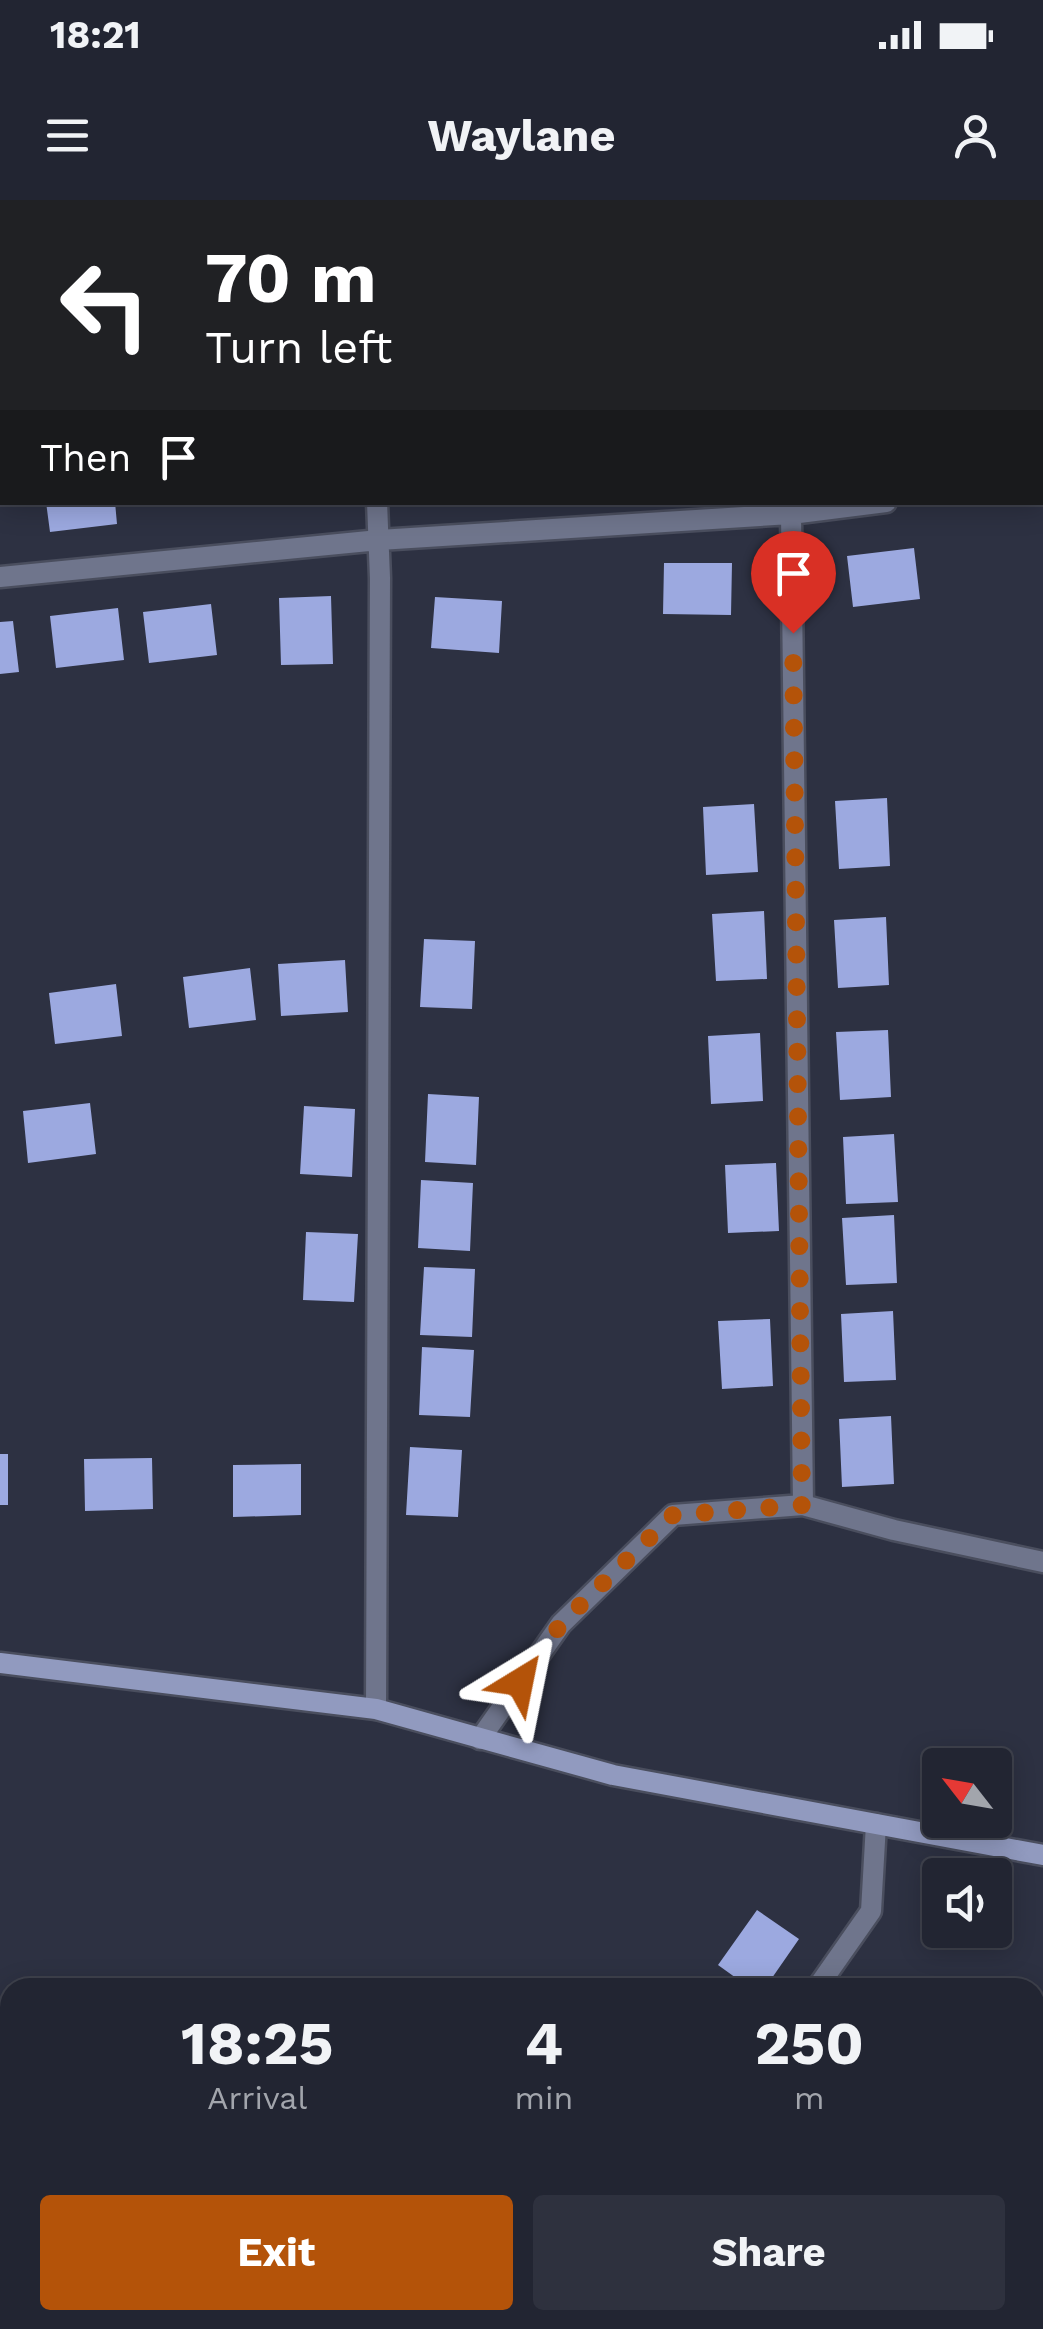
<!DOCTYPE html>
<style>
:root{--surface:#222532;--page:#2e313e;--text:#f1f3f6;--muted:#a2a5ac;--line:#3f424d;--accent:#b45309}
body{margin:0;font-family:"Work Sans",sans-serif;background:var(--page);color:var(--text);height:100vh;display:flex;flex-direction:column;font-size:38px;white-space:nowrap}
*{box-sizing:border-box;margin:0}
p{font-size:32px;color:var(--muted)}
.icon{flex:none;width:55px;height:55px;fill:none;stroke:currentColor;stroke-width:2;stroke-linecap:round;stroke-linejoin:round}
.map{position:relative;flex:1;overflow:hidden}
.panel{position:absolute;left:0px;top:1778px;width:1045px;height:352px;display:flex;flex-direction:column;background:var(--surface);border-radius:30px 30px 0 0;box-shadow:0 5px 25px #0003,0 0 0 2px var(--line)}
.panel>*{flex:none}
.top-card{position:absolute;left:0px;top:0px;width:1045px;height:305px;box-shadow:0 5px 25px #0003,0 0 0 2px var(--line);background:#202124;color:#fff;overflow:hidden}
.needle{width:65px;rotate:301deg}
.fabs{position:absolute;left:922px;top:1548px;display:grid;gap:20px}
.fabs a{display:grid;place-items:center;width:90px;height:90px;border-radius:10px;background:var(--surface);box-shadow:0 5px 25px #0003,0 0 0 2px var(--line);font-size:50px}
.pin{position:absolute;display:grid;place-items:center;width:85px;height:85px;color:#fff;margin:-102px -42px;border-radius:50% 50% 50% 0;rotate:-45deg;box-shadow:0 0 10px #0007}
.pin .icon{rotate:45deg}
.me{position:absolute;width:110px;margin:-55px;rotate:35deg;stroke-linejoin:round;filter:drop-shadow(0 0 8px #0008)}
.turn{display:flex;align-items:center;gap:35px;height:210px;padding:0 40px;font-size:45px}
.turn .icon{width:130px;height:130px;stroke-width:2.5}
.turn b{display:block;font-size:70px;line-height:85px}
.then{display:flex;align-items:center;height:95px;padding:0 40px;background:#0003;gap:20px;font-size:38px}
.eta{display:flex;justify-content:space-evenly;align-items:center;height:170px;text-align:center}
.eta b{font-size:60px;font-weight:700;line-height:70px}
.button{display:flex;gap:20px;margin-top:auto;padding:20px 40px}
.button a{flex:1;height:115px;border-radius:10px;background:var(--accent);color:#fff;font-size:40px;font-weight:700;line-height:115px;text-align:center}
.button a+a{background:var(--page);color:var(--text)}
.status{display:flex;justify-content:space-between;align-items:center;height:70px;padding:0 50px;background:var(--surface);direction:ltr}
.status svg{height:28px;fill:currentColor}
header{display:flex;justify-content:space-between;align-items:center;height:130px;padding:0 40px;background:var(--surface);font-size:45px;font-weight:700}
.map>svg:first-child{display:block}
.building{fill:#9ca9e0}
.lines{fill:none;stroke-linecap:round;stroke-linejoin:round}
.street-casing{stroke:#4a4e5e;stroke-width:25}
.secondary-casing{stroke:#4a4e5e;stroke-width:25}
.street{stroke:#6f758c;stroke-width:20}
.secondary{stroke:#919abf;stroke-width:20}
.route{stroke:#b45309;stroke-width:18;stroke-dasharray:0 32.4}
</style>
<div class="status"><b>18:21</b><svg viewBox="0 0 49 12"><path d="M0 12V9h3v3zM5 12V6h3v6zM10 12V3h3v9zM15 12V0h3v12zM26 1h20v11H26zM47 4h2v5h-2z"/></svg></div>
<header><svg class="icon" aria-label="menu" viewBox="0 0 24 24"><path d="M4 6h16M4 12h16M4 18h16"/></svg>Waylane<svg class="icon" aria-label="person" viewBox="0 0 24 24"><circle cx="12" cy="8" r="4"/><path d="M4 21q1-7 8-7t8 7"/></svg></header>
<div class="map">
<svg width="1043" height="2129" viewBox="0 0 1043 2129">
<rect width="100%" height="100%" fill="#2d3142"/>
<path class="building" d="M46 302H115L117 324 50 332Z
M914 348 920 399 853 407 847 356Z
M664 363H732L731 415 663 414Z
M331 396 333 464 281 465 279 398Z
M435 397 502 401 499 453 431 448Z
M211 404 217 455 149 463 143 412Z
M118 408 124 460 56 468 50 416Z
M13 421 19 472 0 474V422Z
M887 598 890 666 839 669 835 601Z
M754 604 758 672 706 675 703 607Z
M764 711 767 779 716 781 712 714Z
M886 717 889 785 838 788 834 720Z
M424 739 475 741 472 809 420 807Z
M345 760 348 812 281 816 278 764Z
M250 768 256 820 189 828 183 777Z
M116 784 122 836 55 844 49 793Z
M888 830 891 897 840 900 836 832Z
M760 833 763 901 711 904 708 836Z
M428 894 479 897 476 965 425 962Z
M90 903 96 954 28 963 23 911Z
M304 906 355 909 352 977 300 974Z
M894 934 898 1002 846 1004 843 937Z
M776 963 779 1031 728 1033 725 965Z
M421 980 473 983 470 1051 418 1048Z
M894 1015 897 1083 846 1085 842 1018Z
M306 1032 358 1034 354 1102 303 1100Z
M424 1067 475 1069 472 1137 420 1135Z
M893 1111 896 1180 844 1182 841 1114Z
M770 1119 773 1186 722 1189 718 1121Z
M422 1147 474 1150 470 1217 419 1215Z
M891 1216 894 1284 842 1287 839 1219Z
M410 1247 462 1250 458 1317 406 1315Z
M0 1254H8V1305H0Z
M152 1258 153 1309 85 1311 84 1259Z
M301 1264V1315L233 1317V1265Z
M757 1710 799 1739 765 1788H750L718 1765Z
M869 1777 884 1788H861Z
M1035 2087 1043 2093V2129H991L998 2120H1035Z
M470 2120H512L524 2129H464Z
M617 2120H681L675 2129H611Z"/>
<g class="lines">
<g class="street-casing">
<path id="street" d="M366 0 367 2
M1042 283H1043
M791 314 803 1305
M0 377 379 340 791 314 886 302
M376 1509 380 378 377 302
M480 1539 561 1424 673 1315 803 1305 894 1330 1043 1362
M817 1788 871 1711 876 1624
M579 2129 585 2120"/>
</g>
<g class="secondary-casing">
<path id="secondary" d="M0 1463 376 1509 613 1575 1043 1655"/>
</g>
<use href="#street" class="street"/>
<use href="#secondary" class="secondary"/>
</g>
<g class="lines">
<path class="route" d="M520 1482 561 1424 673 1315 802 1305 793 433"/>
</g>
</svg>
<div class="fabs">
<a><svg class="needle" viewBox="-14 -14 28 28"><path d="M0-13l5 13h-10z" fill="#e53935"/><path d="M0 13l5-13h-10z" fill="#a2a5ac"/></svg></a>
<a><svg class="icon" aria-label="sound" viewBox="0 0 24 24"><path d="M4 9h4l5-4v14l-5-4H4zM17 9q2 3 0 6"/></svg></a>
</div>
<div class="pin" style="left:793px;top:433px;background:#d93025"><svg class="icon" aria-label="arrive" viewBox="0 0 24 24"><path d="M6 21V4h12l-3 4 3 4H6"/></svg></div>
<svg class="me" style="left:520px;top:1482px" viewBox="-20 -20 40 40"><path d="M0-17L14 15 0 8-14 15z" fill="#b45309" stroke="#fff" stroke-width="4"/></svg>
<div class="top-card">
<div class="turn"><svg class="icon" aria-label="left" viewBox="0 0 24 24"><path d="M17 20v-9H6M10 6l-5 5 5 5"/></svg><div><b>70 m</b>Turn left</div></div>
<div class="then">Then<svg class="icon" aria-label="arrive" viewBox="0 0 24 24"><path d="M6 21V4h12l-3 4 3 4H6"/></svg></div>
</div>
<section class="panel">
<div class="eta">
<div><b>18:25</b><p>Arrival</p></div>
<div><b>4</b><p>min</p></div>
<div><b>250</b><p>m</p></div>
</div>
<div class="button"><a>Exit</a><a>Share</a></div>
</section>
</div>
